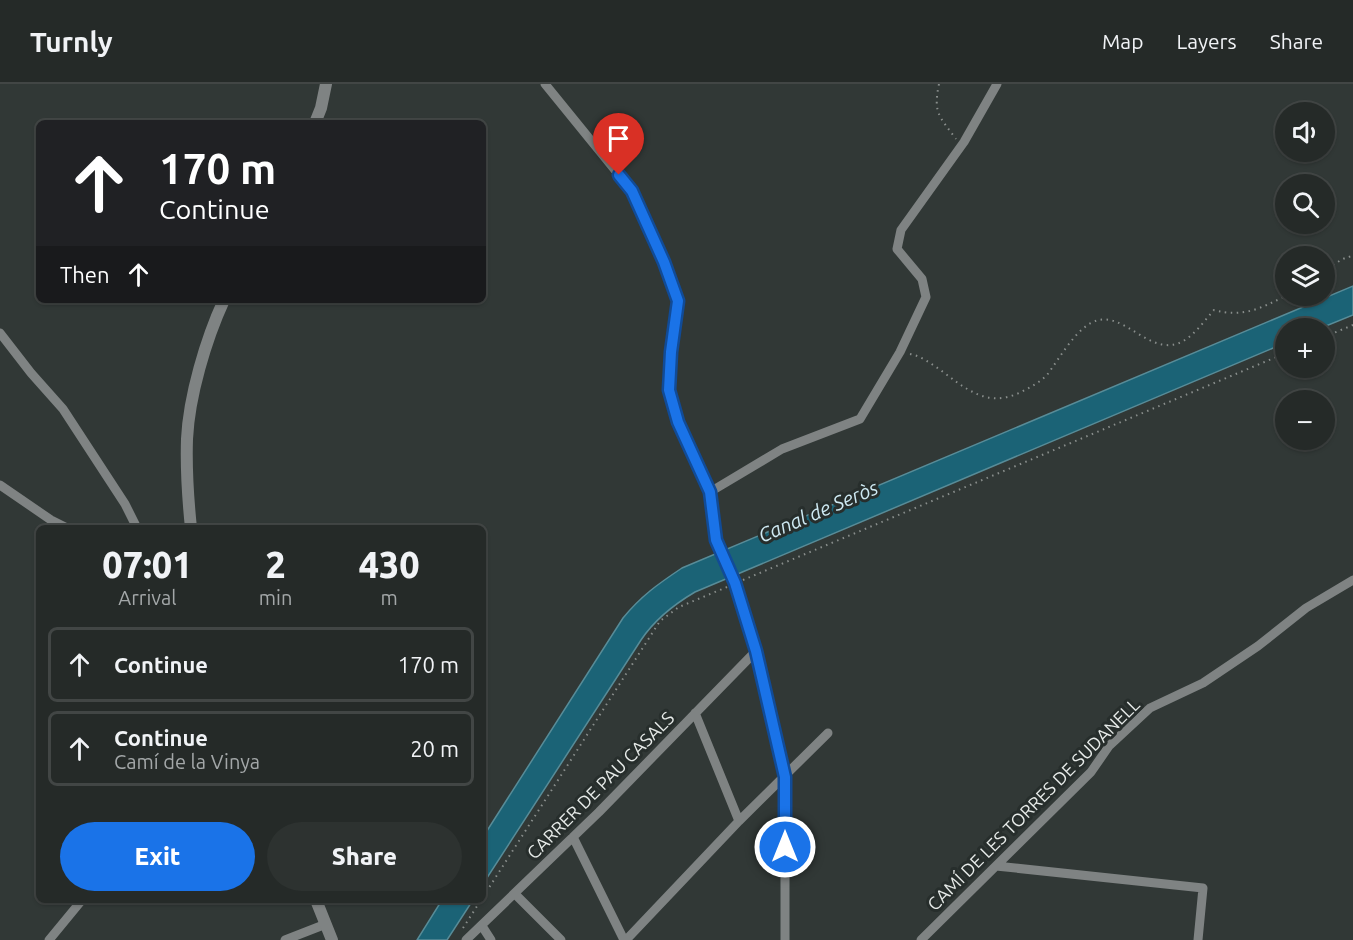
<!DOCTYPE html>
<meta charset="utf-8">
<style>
:root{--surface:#252a28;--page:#2d3230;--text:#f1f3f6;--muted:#a3a7a8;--line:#424645;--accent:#1a73e8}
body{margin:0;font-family:Ubuntu,sans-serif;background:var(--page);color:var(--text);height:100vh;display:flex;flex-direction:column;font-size:22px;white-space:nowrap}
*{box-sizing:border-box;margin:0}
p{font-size:20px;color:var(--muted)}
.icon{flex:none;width:33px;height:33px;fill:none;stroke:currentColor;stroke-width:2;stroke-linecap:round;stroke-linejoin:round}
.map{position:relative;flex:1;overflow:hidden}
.details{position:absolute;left:36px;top:441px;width:450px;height:378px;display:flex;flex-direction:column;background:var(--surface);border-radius:9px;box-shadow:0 2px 4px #0004,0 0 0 2px var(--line)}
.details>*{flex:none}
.top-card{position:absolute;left:36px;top:36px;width:450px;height:183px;border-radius:9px;box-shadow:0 2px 4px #0004,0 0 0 2px var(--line);background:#202124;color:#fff;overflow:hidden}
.fabs{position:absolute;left:1275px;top:18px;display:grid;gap:12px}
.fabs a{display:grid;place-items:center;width:60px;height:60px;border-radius:50%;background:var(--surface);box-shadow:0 2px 4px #0004,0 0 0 2px var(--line);font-size:30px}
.pin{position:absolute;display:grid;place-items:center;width:51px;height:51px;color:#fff;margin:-62px -26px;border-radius:50% 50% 50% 0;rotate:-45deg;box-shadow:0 0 6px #0007}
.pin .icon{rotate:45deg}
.me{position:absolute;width:66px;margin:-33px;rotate:0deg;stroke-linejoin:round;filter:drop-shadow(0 0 4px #0008)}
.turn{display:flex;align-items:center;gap:21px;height:126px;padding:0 24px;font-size:27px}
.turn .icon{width:78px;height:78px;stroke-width:2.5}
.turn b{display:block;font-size:42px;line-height:51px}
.then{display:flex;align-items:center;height:57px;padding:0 24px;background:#0003;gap:12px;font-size:22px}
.eta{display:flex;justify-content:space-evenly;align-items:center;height:102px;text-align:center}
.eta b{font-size:36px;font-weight:800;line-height:42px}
.primary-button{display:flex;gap:12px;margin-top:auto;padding:12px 24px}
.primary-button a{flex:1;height:69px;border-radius:36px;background:var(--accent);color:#fff;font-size:24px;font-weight:800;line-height:69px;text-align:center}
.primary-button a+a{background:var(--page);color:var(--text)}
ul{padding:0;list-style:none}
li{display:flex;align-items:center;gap:18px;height:75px;margin:0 12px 9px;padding:0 12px;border:3px solid var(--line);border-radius:9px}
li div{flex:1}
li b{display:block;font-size:22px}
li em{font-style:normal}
header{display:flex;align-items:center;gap:36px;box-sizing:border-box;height:84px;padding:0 30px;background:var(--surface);border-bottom:2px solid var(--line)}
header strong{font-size:28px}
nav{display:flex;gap:33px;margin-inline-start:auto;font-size:21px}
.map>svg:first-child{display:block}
.water{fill:#1b6376;stroke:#588c98;stroke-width:1.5}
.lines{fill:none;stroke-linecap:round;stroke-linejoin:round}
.path{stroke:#898e8c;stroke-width:2;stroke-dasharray:1.5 4.5;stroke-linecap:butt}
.minor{stroke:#7f8383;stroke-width:9}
.tertiary{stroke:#7f8383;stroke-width:12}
.route-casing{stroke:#114b97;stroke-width:15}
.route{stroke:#1a73e8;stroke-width:10}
.labels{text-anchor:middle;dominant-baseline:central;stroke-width:6;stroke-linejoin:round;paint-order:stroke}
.street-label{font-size:18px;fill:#e7ebe9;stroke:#272e2c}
.water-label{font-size:20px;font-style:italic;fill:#cfeaf3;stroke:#272e2c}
</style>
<header>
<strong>Turnly</strong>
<nav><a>Map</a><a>Layers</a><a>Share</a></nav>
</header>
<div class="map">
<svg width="1353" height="856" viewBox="0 0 1353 856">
<rect width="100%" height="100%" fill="#313836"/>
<path class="water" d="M1353 202V231L1321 244H1286L1285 259 695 508C673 521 655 535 641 556L483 800V753L623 534C641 512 658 500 682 484Z
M442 816H473L447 856H417Z"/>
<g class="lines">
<path class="path" d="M939 0C933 29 939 32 956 55
M1324 189C1334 181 1340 174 1353 172
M1324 253 1353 241
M910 270C921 272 930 279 939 285 965 304 986 324 1019 309 1029 304 1039 299 1047 291 1059 275 1074 248 1091 239 1123 221 1150 278 1185 256 1196 249 1205 236 1214 226 1244 234 1260 224 1286 212
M743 496 1286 269
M483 813 660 537 679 523 727 503
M463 844 481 816"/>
<path class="minor" d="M545 0 632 107 664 178 678 217 671 268 669 306 679 337 710 408 716 456 735 499 756 567 785 693V856
M0 249 31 289 63 325 125 420 137 444
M0 401 51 436 67 444
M710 408 782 365 860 335 900 268 926 213 922 195 897 165 901 146 964 58 997 0
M695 629 739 737
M573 753 624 856
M996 782 1203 804 1198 856
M515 810 561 856
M482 842 491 856
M49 856 82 816
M285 856 326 840
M466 856 599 728 756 567
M626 856 739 737 828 649
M921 856 1091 688 1109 662 1150 624 1203 599 1258 562 1306 524 1353 496"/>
<path class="tertiary" d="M315 39 321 24 326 0
M191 444C188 415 186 385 187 355 189 312 206 255 224 216
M316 816 332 856"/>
</g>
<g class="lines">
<g class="route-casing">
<path id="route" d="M619 91 632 107 664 178 678 217 671 268 669 306 678 338 710 408 716 456 735 499 756 567 785 693V763"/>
</g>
<use href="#route" class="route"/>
</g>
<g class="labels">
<g class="street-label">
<text transform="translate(600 701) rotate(-45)">CARRER DE PAU CASALS</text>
<text transform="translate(1033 720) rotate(-45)">CAMÍ DE LES TORRES DE SUDANELL</text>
</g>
<g class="water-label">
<text transform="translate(818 427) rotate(-23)">Canal de Seròs</text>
</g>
</g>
</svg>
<div class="fabs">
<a><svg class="icon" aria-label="sound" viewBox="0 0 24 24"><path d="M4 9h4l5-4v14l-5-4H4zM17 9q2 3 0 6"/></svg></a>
<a><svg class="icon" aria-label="search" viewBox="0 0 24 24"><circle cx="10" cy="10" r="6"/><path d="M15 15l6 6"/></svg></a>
<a><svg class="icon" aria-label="layers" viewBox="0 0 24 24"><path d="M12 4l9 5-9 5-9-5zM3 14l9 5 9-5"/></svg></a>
<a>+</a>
<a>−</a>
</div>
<div class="pin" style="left:619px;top:91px;background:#d93025"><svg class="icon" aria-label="arrive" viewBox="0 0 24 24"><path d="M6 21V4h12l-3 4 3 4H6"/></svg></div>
<svg class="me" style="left:785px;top:763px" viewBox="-20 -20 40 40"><circle r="17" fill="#1a73e8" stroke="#fff" stroke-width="3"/><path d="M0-11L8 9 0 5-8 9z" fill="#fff"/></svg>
<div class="top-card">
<div class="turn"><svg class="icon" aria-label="ahead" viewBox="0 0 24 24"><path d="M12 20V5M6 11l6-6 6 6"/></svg><div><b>170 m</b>Continue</div></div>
<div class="then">Then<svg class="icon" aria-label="ahead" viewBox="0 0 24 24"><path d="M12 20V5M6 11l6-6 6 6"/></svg></div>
</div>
<section class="details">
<div class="eta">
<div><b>07:01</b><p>Arrival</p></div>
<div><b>2</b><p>min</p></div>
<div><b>430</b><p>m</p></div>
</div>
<ul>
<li><svg class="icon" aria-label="ahead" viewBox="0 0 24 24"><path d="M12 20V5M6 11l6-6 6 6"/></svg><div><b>Continue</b></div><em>170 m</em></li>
<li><svg class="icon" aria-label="ahead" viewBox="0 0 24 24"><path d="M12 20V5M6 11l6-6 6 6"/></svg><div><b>Continue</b><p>Camí de la Vinya</p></div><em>20 m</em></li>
</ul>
<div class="primary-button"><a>Exit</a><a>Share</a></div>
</section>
</div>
